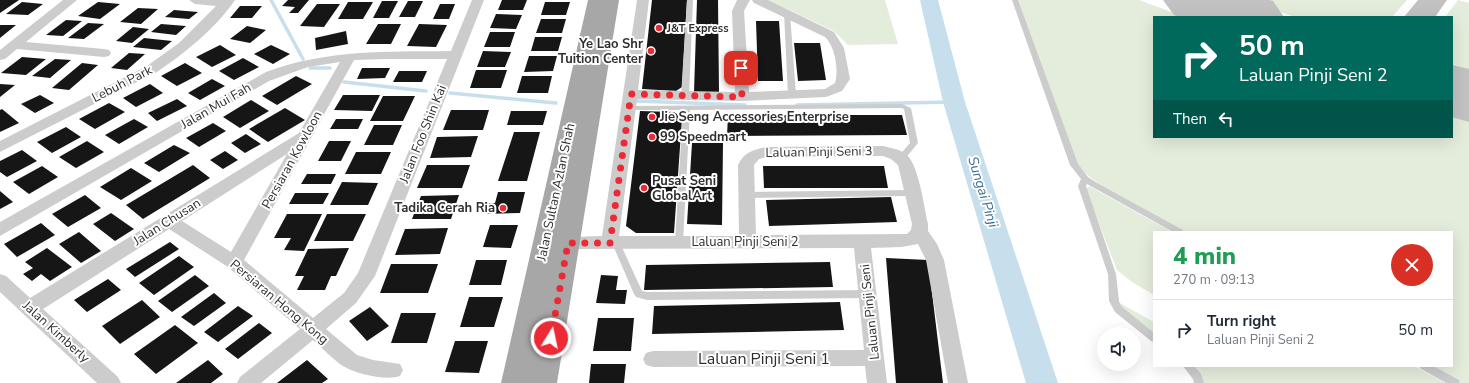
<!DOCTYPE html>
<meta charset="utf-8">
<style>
:root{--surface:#fff;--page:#f6f6f7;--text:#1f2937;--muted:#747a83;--line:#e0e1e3}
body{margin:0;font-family:"Nunito Sans",sans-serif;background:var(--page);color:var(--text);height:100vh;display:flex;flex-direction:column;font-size:15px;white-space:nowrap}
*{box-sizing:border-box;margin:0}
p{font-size:13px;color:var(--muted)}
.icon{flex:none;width:22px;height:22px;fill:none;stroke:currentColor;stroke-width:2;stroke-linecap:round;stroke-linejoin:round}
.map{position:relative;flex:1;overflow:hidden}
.panel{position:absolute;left:1153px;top:231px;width:300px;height:136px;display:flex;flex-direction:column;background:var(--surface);border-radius:0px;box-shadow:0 4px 16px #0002}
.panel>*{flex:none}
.hud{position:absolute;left:1153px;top:16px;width:300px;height:122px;border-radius:0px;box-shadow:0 4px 16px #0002;background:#00695c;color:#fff;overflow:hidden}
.fabs{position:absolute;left:1097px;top:327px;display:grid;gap:8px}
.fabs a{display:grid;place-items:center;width:44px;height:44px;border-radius:50%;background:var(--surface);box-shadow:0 4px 16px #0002;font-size:20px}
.pin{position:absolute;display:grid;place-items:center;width:34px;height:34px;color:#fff;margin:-17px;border-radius:8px;box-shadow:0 2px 6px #0006}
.me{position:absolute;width:44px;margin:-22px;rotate:10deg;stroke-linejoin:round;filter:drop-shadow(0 0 3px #0008)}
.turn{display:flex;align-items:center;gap:14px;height:84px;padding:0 20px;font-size:18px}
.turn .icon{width:52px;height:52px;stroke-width:2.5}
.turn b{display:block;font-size:28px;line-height:34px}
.then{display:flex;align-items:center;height:38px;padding:0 20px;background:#0003;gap:8px;font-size:15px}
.round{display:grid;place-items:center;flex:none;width:42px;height:42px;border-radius:21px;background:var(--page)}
.head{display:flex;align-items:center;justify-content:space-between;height:68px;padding:0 20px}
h1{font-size:24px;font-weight:800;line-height:30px;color:#1e9e55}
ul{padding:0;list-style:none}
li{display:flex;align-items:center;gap:12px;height:60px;padding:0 20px;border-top:1px solid var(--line)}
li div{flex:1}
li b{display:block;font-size:15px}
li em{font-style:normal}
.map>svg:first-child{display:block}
.green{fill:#e4ecdc}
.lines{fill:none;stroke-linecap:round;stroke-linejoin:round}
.stream{stroke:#c7deed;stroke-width:3.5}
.river{fill:#c7deed;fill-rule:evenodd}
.taxiway{fill:#c2c2c2;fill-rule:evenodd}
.runway{fill:#c2c2c2;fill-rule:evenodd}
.building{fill:#161616}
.service{fill:#ccc;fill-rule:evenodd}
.minor{fill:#ccc;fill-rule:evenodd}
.primary{fill:#a7a7a7;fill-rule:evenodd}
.route{stroke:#ec2a35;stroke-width:7;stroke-dasharray:0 12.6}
.poi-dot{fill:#ec2a35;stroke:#fff;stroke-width:1.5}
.labels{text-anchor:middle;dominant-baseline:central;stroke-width:4;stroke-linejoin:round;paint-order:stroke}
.far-poi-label{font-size:11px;font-weight:bold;fill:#2f2f2f;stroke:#fff;text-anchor:start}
.poi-label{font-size:13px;font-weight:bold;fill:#2f2f2f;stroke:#fff;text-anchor:start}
.street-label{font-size:13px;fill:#2f2f2f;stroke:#fff}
.water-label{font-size:14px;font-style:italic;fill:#396f94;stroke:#fff}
.near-street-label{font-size:16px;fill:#2f2f2f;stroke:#fff}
</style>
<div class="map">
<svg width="1469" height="383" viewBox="0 0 1469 383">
<rect width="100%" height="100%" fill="#fff"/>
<path class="green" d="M768 0H885L898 44 848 45 834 31Z
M1018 0H1139L1185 17H1154V137H1452V116L1469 122V383H1461L1430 366H1452V232H1186L1100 185 1084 172 1075 162Z
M1247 0H1407L1392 17H1295Z
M1458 0 1469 3V77L1452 71V17H1445Z
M1089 186 1172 232H1154V295L1132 282 1117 270 1086 190Z
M1118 302 1154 322V335L1121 308Z
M1193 366H1414L1445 383H1203Z"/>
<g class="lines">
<path class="stream" d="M271 0 303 59
M310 68H330
M344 82 426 91
M450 93 556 103
M637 101 745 105
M797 105 954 102"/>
<path class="river" d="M920 0H938L965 102 1058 383H1026L943 102Z"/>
<path class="taxiway" d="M1182 0H1224L1228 5 1223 11C1210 14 1190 12 1182 0Z
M1418 0H1447L1435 17H1404Z
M1452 78 1469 83V105L1452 100Z"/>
<path class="runway" d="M1163 0H1269L1273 1 1284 17H1179L1174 15Z
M1452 65 1469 69V122L1452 117Z"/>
</g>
<path class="building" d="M0 0H19L0 13Z
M288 0H309L298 13H289L295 7 282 6Z
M502 0H527L523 10H498Z
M652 0H687L682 87 676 91 642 89Z
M697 0H718L719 92H694Z
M382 1H398L389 18H373Z
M408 1H423L415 17H399Z
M22 2 43 4 28 15 6 14Z
M98 2 120 4 100 19 78 16Z
M348 2H373L363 19H338Z
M545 2H570L566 15H541Z
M317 4H340L324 27 300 26Z
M440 4H455L449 19H433Z
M240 6H262L252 18H230Z
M138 8 158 9 141 24 120 22Z
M174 10 198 12 189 19 165 17Z
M496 14 522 15 516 29 490 28Z
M541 19H566L562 33H536Z
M66 20 82 21 63 36 46 35Z
M756 21H779L783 81H758Z
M88 23 104 24 84 39 68 38Z
M161 24 186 26 176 35 151 32Z
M378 24H401L391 44H366Z
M419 24 447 25 436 47 407 46Z
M0 25H16L0 38Z
M247 26 266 30 250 43 230 39Z
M133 27 149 29 132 43 116 41Z
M346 31 348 44 316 50 315 38Z
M490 32H515L510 47H484Z
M535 37H562L558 51H531Z
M144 38 172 41 161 50 133 47Z
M794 43H820L826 80 798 81Z
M220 45 236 55 212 67 196 57Z
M271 45 290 54 273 64 254 54Z
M483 51 511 52 505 67H477Z
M129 53 145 54 127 70 111 68Z
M529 56H557L553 71 524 72Z
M22 57 46 59 26 75 1 73Z
M243 58 259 67 234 80 219 71Z
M55 59 71 60 50 78 32 76Z
M82 63 98 65 69 90 52 88Z
M185 63 202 73 177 86 161 76Z
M362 68H390L385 78 357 79Z
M476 70H507L501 88H470Z
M399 71H427L422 82H393Z
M296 76 312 84 277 105 262 96Z
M522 76H552L548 93H517Z
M212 79 225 86 200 100 188 93Z
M0 84 15 85 0 97Z
M150 84 163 93 136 107 123 98Z
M40 95 54 103 35 113 21 104Z
M343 95H380L372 111 334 110Z
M383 96H415L403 121H370Z
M177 99 187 106 157 121 148 113Z
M251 100 269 111 240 128 223 117Z
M109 103 125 112 95 129 79 119Z
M285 108 305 120 268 142 249 129Z
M2 109 19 123 0 132V110Z
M451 110H489L483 130H443Z
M511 111H547L543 125H507Z
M640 111 674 112 682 118 674 233H636L626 226Z
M728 115H902L907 135 727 136Z
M134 119 148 127 119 144 105 135Z
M336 119H363L358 129H330Z
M213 123 226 131 199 147 186 138Z
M374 125H402L393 145H364Z
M66 127 81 137 52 153 37 142Z
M514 132H540L527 181H498Z
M246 134 261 144 245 153 231 143Z
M478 136 471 157 430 158 437 137Z
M87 141 104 152 76 168 59 157Z
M329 141H351L341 161H318Z
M692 143H723L722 225 687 224Z
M174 145 190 153 159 172 144 163Z
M22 150 37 161 7 177 0 172V161Z
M225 151 238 160 223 169 210 160Z
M356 152H391L381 174H345Z
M193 165 210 178 143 219 126 205Z
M427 165H470L462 188H417Z
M42 166 58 177 29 194 13 182Z
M763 166H884L888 188H764Z
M131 168 152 181 121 200 100 187Z
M307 174H336L331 184H301Z
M342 182 378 183 368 205H330Z
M0 191 13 202 0 209Z
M498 192H525L520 213 483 214 486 203H495Z
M295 193H329L323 204H289Z
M85 195 101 208 68 227 52 214Z
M459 195 451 219H412L421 196Z
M891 197 897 222 769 226 766 200Z
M111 213 134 229 115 241 93 224Z
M287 214H322L304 251 284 250 291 238H274Z
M327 214H366L353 241H314Z
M41 223 55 235 17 257 4 244Z
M490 225H518L511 248 483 247Z
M448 228 440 254 395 255 405 229Z
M79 232 101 251 81 263 59 244Z
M170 242 179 249 135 277 126 269Z
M47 248 72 267 50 281 41 274 32 281 23 274 33 268 25 262Z
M349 248 336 276H331L325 290H297L304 276H295L308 249Z
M179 256 194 267 154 295 139 283Z
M886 258 928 260 943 383H896Z
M476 260H507L501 285H469Z
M830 262 833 287 644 290 646 265Z
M391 264H438L428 293H380Z
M195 275 209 286 172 312 158 301Z
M601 275 618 276 616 290H627L625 304 596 303Z
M108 279 121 290 87 312 74 300Z
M214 293 226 303 194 326 181 317Z
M469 297H503L494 327H460Z
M142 300 160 317 120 344 102 326Z
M840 302 844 330 652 334 654 306Z
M238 306 253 316 218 342 204 332Z
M370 307 389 326 367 341 349 321Z
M401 313H436L427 343H391Z
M598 318H634L631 351H593Z
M259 323 272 333 238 359 225 349Z
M175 325 198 343 156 374 134 354Z
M455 341H488L479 373 445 372Z
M208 360 223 374 211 383H176Z
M307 360 328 379 322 383H277Z
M591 364H626L624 383H589Z"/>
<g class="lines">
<path class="service" d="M687 0H693L689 96 685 98 681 96Z
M1012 0H1018L1078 164 1088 177 1097 183 1183 230 1184 232H1173L1087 184 1086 186 1116 274 1119 301 1121 306 1154 333V342L1151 341 1115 312 1109 301 1108 274 1078 186 1081 179 1070 165Z
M787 11 790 13 796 95 792 97 788 95 784 13Z
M902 104 911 108 918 143 904 160 901 161 897 158 910 143 904 109 901 108 690 110 683 242 682 244H676L675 242 683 110H629L625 108 629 106Z
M912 190 916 193 912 196 747 198 743 195 747 192Z
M616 240 619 241 620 243 642 291 647 292 867 290 870 291 872 294 870 297 867 298 647 300 636 297 634 294 612 243 613 241Z
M1183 366H1194L1201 374 1204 383H1194L1193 379Z
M1419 366H1433L1459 380 1460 383H1446L1421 369Z"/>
<path class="minor" d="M63 0H77L26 42 104 49 109 50 111 53 109 56 104 57 17 49 5 59 0 60V50Z
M189 0H235C216 28 185 53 157 72L0 152V141L147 66 179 43 216 6 195 4Z
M472 0H484L375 276 356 303 326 329 357 355 373 360 400 364 403 370 400 376C386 381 356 374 343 366 332 359 323 348 313 340L261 383H237L240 377 300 329 228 267 169 229 43 309 118 377 121 383H97L0 292V274L6 276 30 298 299 133 340 62 308 67 269 81 0 236V222L266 72C328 49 386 52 451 51ZM386 59H447L358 273 344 293 313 318 244 260 354 60ZM287 154 231 252 182 221Z
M637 0H649L638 90 735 92 732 11 737 0H750L744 11 749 92 825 89 835 83C839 70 835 46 825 37L754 3 752 0H768L834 32 844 48 850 79 842 91 826 97 742 101 637 99 619 236H739L738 165C744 152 753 150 766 147L883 146C891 148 900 149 907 155 919 166 924 207 928 224V231L937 244 944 260 968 383H948L926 260 918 244 901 247 871 248 887 383H867L865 366 653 367 646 365 643 359 646 353 653 351 864 350 854 248 568 249 562 248 559 243 562 238 568 237 602 236ZM883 156 891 159 898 165 912 224 911 230 907 234 756 235 754 165 759 159 766 157Z"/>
<path class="primary" d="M588 0H619L557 383H529L551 271 529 383H501Z"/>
</g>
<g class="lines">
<path class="route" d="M551 338 568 243H610L631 94 742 97 741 68"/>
</g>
<g class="poi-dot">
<circle cx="659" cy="28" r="4"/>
<circle cx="651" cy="51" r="4"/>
<circle cx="652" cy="117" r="4"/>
<circle cx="652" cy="137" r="4"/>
<circle cx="644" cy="188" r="4"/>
<circle cx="503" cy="208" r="4"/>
</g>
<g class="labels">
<g class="far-poi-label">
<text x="667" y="28">J&amp;T Express</text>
</g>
<g class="poi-label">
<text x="643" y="44" text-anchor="end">Ye Lao Shr<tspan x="643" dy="15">Tuition Center</tspan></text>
<text x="660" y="117">Jie Seng Accessories Enterprise</text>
<text x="660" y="137">99 Speedmart</text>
<text x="652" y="181">Pusat Seni<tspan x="652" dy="15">GlobalArt</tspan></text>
<text x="495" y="208" text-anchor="end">Tadika Cerah Ria</text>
</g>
<g class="street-label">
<text transform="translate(122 84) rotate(-27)">Lebuh Park</text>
<text transform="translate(216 106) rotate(-30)">Jalan Mui Fah</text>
<text transform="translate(423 134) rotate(-68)">Jalan Foo Shin Kai</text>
<text transform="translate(819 152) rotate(-1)">Laluan Pinji Seni 3</text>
<text transform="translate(292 160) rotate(-61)">Persiaran Kowloon</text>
<text transform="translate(556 192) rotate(-78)">Jalan Sultan Azlan Shah</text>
<text transform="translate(167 222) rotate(-32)">Jalan Chusan</text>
<text x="745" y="242">Laluan Pinji Seni 2</text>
<text transform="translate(279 302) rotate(40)">Persiaran Hong Kong</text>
<text transform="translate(870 312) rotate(-96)">Laluan Pinji Seni</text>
<text transform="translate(56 332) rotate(42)">Jalan Kimberly</text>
</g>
<g class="water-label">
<text transform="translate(983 192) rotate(73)">Sungai Pinji</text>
</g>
<g class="near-street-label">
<text x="764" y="359">Laluan Pinji Seni 1</text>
</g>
</g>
</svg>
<div class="fabs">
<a><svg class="icon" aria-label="sound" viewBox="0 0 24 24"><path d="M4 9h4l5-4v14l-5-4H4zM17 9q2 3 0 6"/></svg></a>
</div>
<div class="pin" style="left:741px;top:68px;background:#d93025"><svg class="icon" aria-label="arrive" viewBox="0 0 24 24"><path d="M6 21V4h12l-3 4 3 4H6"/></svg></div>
<svg class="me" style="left:551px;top:338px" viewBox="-20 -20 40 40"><circle r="17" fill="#ec2a35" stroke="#fff" stroke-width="3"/><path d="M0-11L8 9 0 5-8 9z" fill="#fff"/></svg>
<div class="hud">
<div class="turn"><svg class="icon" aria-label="right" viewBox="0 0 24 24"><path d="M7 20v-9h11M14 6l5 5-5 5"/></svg><div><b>50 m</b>Laluan Pinji Seni 2</div></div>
<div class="then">Then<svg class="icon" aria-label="left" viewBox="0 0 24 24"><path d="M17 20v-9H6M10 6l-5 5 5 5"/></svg></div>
</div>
<section class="panel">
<div class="head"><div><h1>4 min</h1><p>270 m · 09:13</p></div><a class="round" style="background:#d93025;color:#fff"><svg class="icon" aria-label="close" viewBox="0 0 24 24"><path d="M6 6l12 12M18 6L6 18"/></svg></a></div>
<ul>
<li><svg class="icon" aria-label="right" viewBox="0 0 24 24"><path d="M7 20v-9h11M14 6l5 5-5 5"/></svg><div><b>Turn right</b><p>Laluan Pinji Seni 2</p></div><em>50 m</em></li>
</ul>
</section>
</div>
